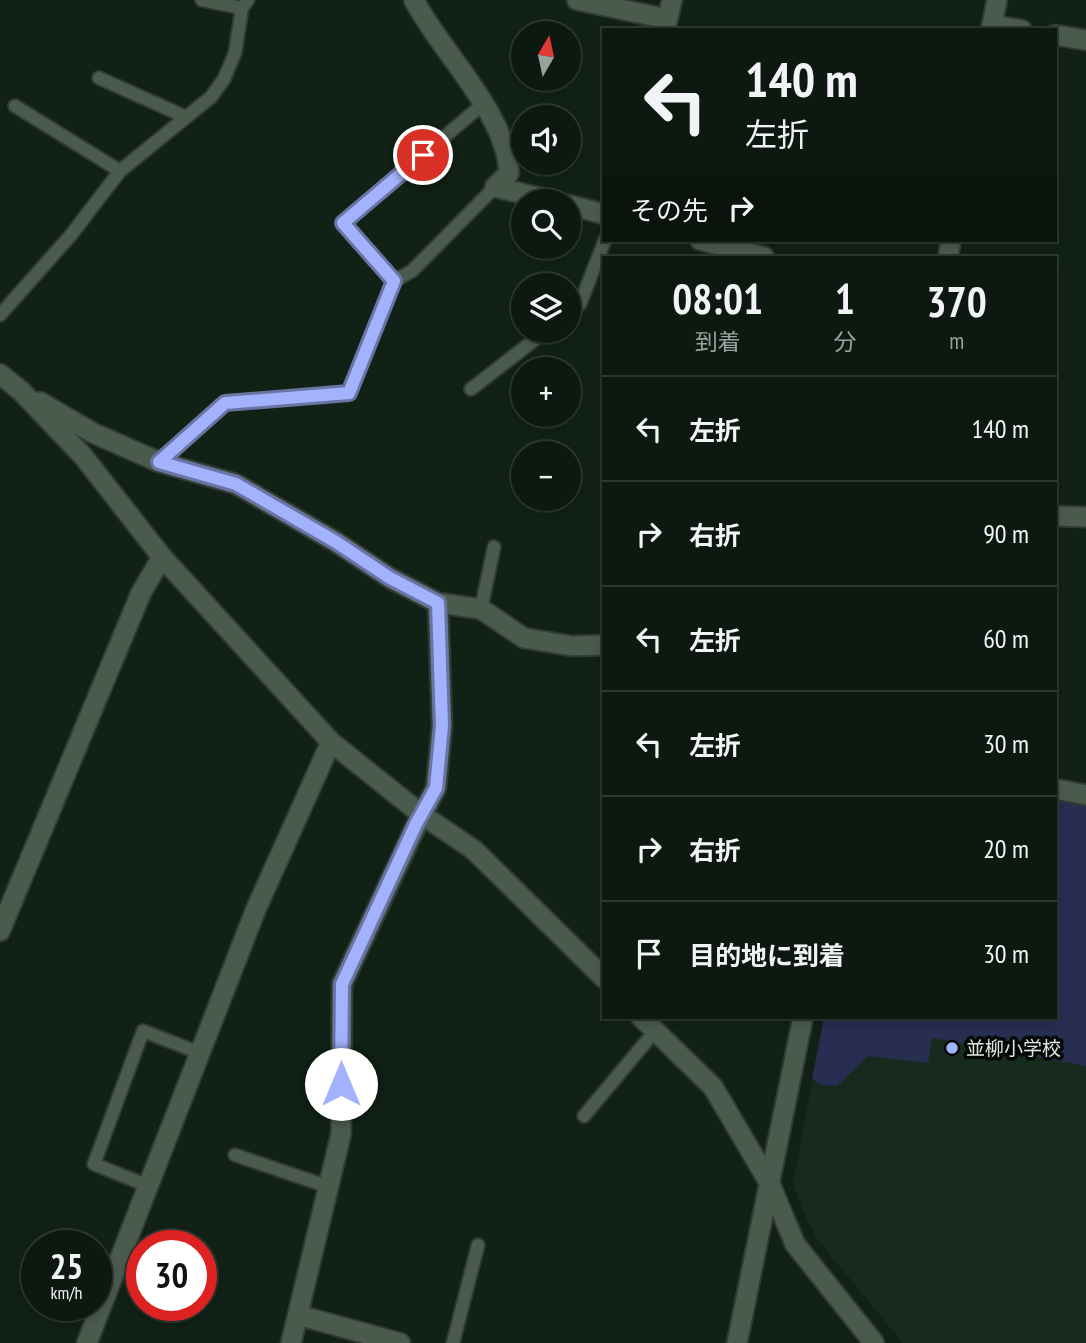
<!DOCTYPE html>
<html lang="ja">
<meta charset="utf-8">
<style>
:root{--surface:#0d1910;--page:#162219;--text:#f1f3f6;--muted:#9aa09f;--line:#2d3830}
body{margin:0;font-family:"PT Sans Narrow","Noto Sans JP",sans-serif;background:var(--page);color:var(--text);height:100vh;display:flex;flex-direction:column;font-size:26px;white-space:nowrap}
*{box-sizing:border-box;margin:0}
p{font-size:23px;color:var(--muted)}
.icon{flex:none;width:38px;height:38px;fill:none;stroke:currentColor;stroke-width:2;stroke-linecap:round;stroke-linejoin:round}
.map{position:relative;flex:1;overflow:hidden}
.drawer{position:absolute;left:602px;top:256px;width:455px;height:763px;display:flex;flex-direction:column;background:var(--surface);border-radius:0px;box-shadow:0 4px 10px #0003,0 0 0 2px var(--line)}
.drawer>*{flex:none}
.banner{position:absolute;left:602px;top:28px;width:455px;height:214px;border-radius:0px;box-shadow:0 4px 10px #0003,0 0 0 2px var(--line);background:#0d1910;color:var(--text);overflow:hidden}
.needle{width:46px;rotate:9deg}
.buttons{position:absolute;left:511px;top:21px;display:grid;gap:14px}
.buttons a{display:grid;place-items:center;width:70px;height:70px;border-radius:50%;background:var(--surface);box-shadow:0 4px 10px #0003,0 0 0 2px var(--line);font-size:35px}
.speed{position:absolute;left:21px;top:1230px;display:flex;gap:14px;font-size:35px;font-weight:700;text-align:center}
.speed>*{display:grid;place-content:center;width:91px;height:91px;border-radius:50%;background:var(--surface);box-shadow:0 4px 10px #0003,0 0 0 2px var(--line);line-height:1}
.speed small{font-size:18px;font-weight:400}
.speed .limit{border:10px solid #d22;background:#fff;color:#111}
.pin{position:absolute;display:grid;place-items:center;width:60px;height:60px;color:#fff;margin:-30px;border:4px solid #fff;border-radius:50%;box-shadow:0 2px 7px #0007}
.me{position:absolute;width:77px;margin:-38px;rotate:0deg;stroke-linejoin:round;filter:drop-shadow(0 0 5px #0008)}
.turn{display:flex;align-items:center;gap:24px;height:147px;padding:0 28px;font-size:32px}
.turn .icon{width:91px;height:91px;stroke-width:2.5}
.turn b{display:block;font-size:49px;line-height:60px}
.then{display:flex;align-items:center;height:66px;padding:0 28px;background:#0003;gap:14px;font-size:26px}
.eta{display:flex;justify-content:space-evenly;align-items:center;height:119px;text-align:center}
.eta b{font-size:42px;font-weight:700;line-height:49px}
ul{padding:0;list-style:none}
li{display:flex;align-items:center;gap:21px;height:105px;padding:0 28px;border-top:2px solid var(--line)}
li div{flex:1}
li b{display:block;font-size:26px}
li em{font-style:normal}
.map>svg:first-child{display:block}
.built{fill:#162b1d}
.green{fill:#282e52}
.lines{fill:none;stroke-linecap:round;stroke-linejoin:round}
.service-casing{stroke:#313a33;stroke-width:16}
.minor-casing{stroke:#313a33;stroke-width:23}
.tertiary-casing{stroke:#313a33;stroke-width:23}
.service{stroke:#4a5b4e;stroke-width:12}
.minor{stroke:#4a5b4e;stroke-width:19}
.tertiary{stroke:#4a5b4e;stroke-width:19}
.route-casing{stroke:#6a74a4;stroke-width:18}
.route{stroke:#a3b2fd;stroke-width:12}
.poi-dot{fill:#a3b2fd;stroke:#040805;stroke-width:2.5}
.labels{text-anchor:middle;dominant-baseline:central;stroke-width:7;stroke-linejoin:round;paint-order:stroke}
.poi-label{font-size:19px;fill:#dce6df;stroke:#040805;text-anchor:start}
</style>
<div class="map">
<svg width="1086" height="1343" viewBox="0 0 1086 1343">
<rect width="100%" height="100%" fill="#112116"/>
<path class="built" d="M1086 803V1343H903L816 1238 803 1211 793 1183 824 1017H1055Z"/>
<path class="green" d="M1055 797 1086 803V1066L932 1038 928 1063 868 1056 837 1086 822 1085 812 1079 824 1017H1055Z"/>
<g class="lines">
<g class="service-casing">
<path id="service" d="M202 0 242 8
M99 78 186 117
M15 106 120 171
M394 281 343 223 483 104
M569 313 580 304 605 240
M0 315 71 235 120 171 211 97 224 79 235 53 242 8 248 0
M471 389 546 331
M159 462 225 403 349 393 394 281 412 271 495 187
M481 609 494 547
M584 1116 655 1031
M235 1155 329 1187
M148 1186 94 1164 143 1031 200 1053
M453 1343 478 1245"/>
</g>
<g class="minor-casing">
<path id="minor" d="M414 0C441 52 507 114 509 173L495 187
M577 0 667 19
M992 25 1022 30
M665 30 672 0
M1055 35 1086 40
M495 187 553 201
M569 205 604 214
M700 240 764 257
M0 374 21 391 83 456 162 557 331 742 421 814 474 850 604 978
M40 402 93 433 159 462 236 484 336 542 390 578 438 603
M1055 516 1086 517
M1055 789 1086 795
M0 931 141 593 162 557
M641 1017 713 1087 770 1184 795 1244 874 1343
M298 1315 400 1343
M87 1343 256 909 331 742
M291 1343 341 1134 342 984 417 824 436 788 442 726 438 603 481 609 524 638 572 646 604 645"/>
</g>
<g class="tertiary-casing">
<path id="tertiary" d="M991 30 997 0
M948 257 951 240
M737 1343 803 1017"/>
</g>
<use href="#service" class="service"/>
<use href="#minor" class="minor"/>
<use href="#tertiary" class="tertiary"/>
</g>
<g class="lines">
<g class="route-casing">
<path id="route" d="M341 1084 342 984 416 824 436 788 442 726 438 603 390 578 336 542 236 484 159 462 225 403 349 393 394 281 343 223 423 155"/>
</g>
<use href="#route" class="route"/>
</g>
<circle class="poi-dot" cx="952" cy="1048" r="7"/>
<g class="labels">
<g class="poi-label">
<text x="966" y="1048">並柳小学校</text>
</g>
</g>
</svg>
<div class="buttons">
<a><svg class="needle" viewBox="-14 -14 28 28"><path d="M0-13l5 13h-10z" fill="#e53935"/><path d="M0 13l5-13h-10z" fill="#9aa09f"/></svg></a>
<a><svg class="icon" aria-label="sound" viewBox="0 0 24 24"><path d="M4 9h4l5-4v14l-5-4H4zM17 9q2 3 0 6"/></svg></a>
<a><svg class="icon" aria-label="search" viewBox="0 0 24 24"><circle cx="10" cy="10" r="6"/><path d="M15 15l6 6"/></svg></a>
<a><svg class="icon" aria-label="layers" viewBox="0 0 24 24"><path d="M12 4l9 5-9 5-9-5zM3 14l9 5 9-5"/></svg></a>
<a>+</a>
<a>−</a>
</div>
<div class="speed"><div>25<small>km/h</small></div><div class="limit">30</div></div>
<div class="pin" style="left:423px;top:155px;background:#d93025"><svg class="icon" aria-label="arrive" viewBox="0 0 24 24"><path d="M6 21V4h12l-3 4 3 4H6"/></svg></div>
<svg class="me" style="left:341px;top:1084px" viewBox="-20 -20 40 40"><circle r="19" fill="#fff"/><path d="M0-13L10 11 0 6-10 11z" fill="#a3b2fd"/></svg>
<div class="banner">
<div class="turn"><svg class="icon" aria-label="left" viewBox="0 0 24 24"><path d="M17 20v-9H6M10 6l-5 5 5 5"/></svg><div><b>140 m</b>左折</div></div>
<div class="then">その先<svg class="icon" aria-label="right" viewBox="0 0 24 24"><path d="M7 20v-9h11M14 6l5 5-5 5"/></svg></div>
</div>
<section class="drawer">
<div class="eta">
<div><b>08:01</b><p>到着</p></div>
<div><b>1</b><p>分</p></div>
<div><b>370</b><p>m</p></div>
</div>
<ul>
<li><svg class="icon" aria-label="left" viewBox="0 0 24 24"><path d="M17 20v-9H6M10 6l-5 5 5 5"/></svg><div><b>左折</b></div><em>140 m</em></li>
<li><svg class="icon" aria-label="right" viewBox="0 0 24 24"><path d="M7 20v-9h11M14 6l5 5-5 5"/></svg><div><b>右折</b></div><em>90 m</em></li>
<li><svg class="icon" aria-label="left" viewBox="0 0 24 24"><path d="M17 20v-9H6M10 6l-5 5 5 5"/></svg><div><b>左折</b></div><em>60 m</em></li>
<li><svg class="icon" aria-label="left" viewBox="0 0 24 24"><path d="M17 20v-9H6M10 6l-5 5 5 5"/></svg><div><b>左折</b></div><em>30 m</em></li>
<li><svg class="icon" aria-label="right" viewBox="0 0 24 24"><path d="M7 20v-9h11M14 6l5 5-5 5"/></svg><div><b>右折</b></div><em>20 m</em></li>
<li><svg class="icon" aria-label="arrive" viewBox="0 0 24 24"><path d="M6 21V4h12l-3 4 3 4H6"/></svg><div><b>目的地に到着</b></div><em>30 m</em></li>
</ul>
</section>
</div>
